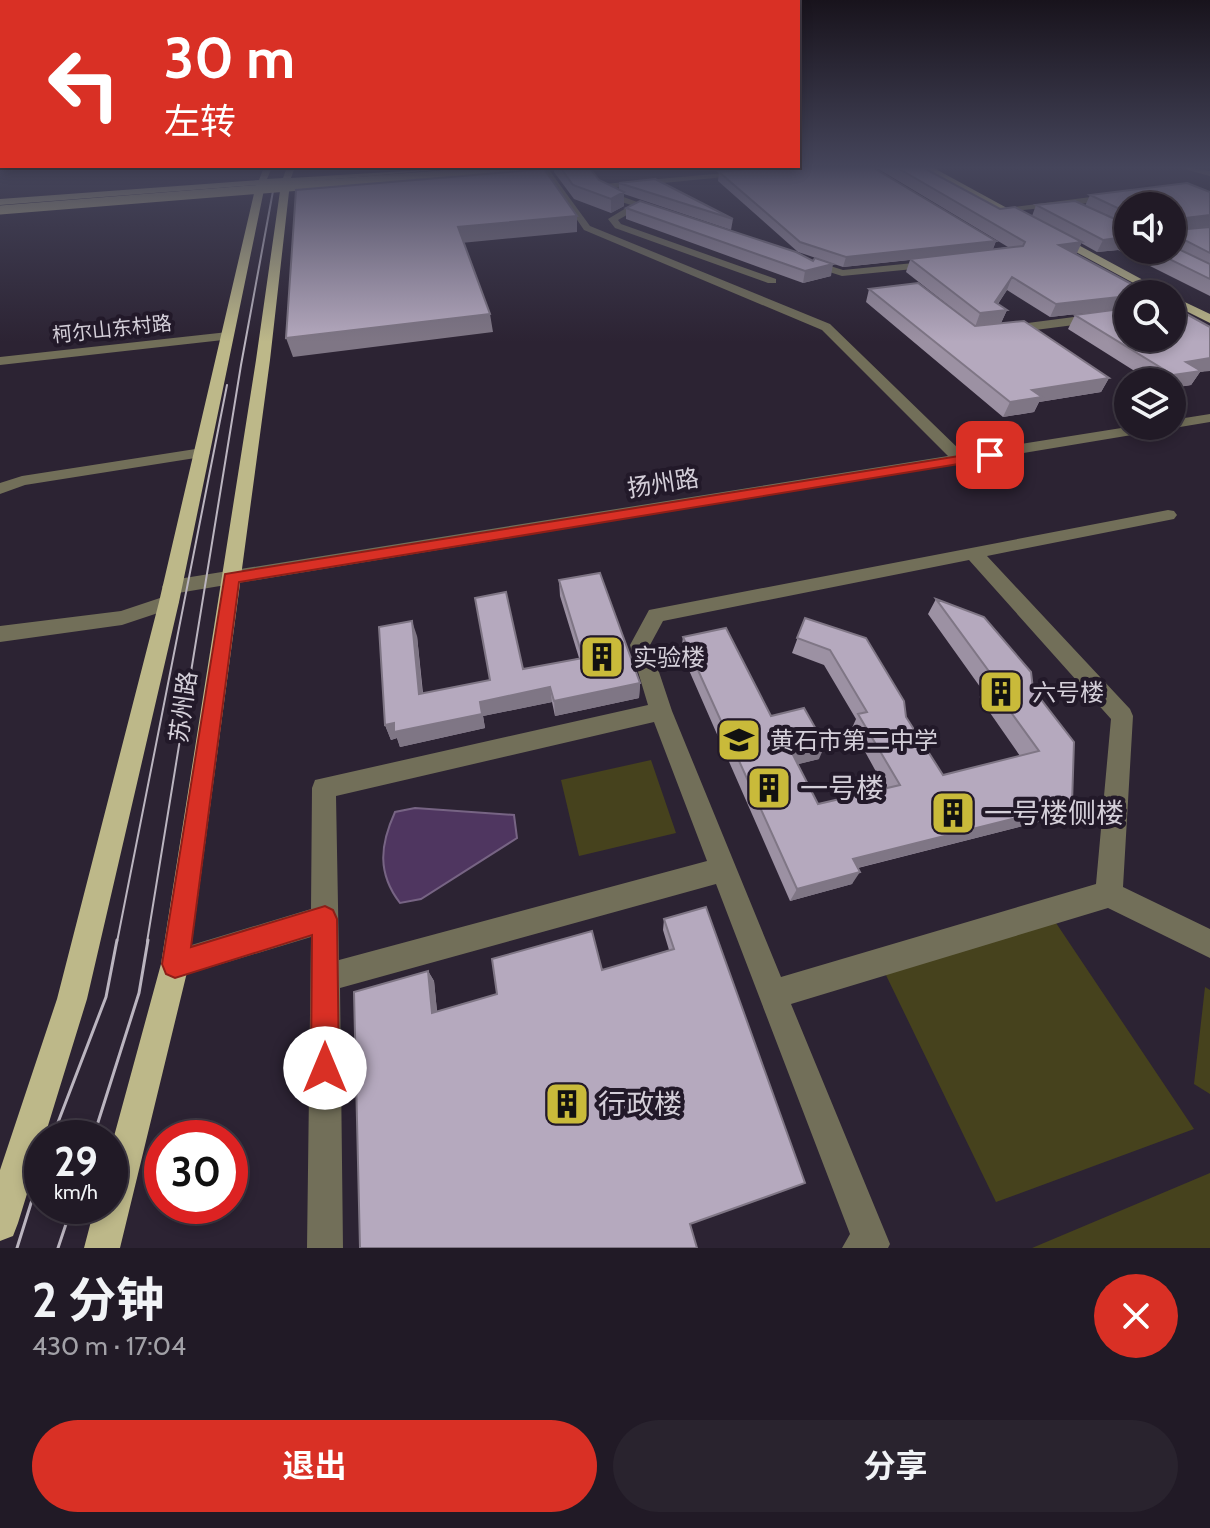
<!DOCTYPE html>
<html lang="zh">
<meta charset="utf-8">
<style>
:root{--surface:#211a26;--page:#29232e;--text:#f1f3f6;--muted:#a2a1a7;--line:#3e3843;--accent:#d93025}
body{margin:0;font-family:Cabin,"Noto Sans SC",sans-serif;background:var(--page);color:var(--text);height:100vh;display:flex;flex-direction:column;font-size:30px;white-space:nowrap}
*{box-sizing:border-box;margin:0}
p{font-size:26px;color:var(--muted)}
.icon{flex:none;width:44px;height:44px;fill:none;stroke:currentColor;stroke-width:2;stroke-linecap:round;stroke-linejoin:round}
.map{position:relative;height:1248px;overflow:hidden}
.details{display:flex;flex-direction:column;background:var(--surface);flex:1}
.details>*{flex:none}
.guide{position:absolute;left:0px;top:0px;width:800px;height:168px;box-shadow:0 4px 12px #0003,0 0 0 2px var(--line);background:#d93025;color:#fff;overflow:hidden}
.controls{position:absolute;left:1114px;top:192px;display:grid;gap:16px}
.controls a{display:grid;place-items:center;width:72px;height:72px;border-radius:50%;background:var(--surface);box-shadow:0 4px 12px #0003,0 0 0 2px var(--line);font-size:40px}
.speed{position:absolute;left:24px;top:1120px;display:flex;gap:16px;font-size:40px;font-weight:700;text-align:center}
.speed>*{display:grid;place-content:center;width:104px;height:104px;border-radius:50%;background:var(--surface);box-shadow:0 4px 12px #0003,0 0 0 2px var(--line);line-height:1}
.speed small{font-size:20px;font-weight:400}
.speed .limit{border:12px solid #d22;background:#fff;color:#111}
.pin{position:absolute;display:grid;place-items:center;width:68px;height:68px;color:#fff;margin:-34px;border-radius:16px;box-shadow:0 4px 12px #0006}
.me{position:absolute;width:88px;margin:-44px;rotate:0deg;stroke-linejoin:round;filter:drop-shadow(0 0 6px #0008)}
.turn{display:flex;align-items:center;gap:28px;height:168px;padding:0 32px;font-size:36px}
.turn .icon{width:104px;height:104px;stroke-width:2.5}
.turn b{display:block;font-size:56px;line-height:68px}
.round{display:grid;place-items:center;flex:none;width:84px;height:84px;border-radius:42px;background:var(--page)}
.summary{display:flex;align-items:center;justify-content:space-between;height:136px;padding:0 32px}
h1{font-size:48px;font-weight:700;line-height:60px}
.primary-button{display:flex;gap:16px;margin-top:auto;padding:16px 32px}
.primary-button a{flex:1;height:92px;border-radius:48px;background:var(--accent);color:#fff;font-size:32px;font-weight:700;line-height:92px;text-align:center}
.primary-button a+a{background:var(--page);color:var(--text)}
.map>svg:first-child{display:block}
.green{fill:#46421d}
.water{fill:#4f3660;stroke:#776484;stroke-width:2}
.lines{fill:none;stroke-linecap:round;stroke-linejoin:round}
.minor{fill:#726f59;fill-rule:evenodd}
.major{fill:#bdb889;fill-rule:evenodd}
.tram-far1{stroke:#bbb5c0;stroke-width:2}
.tram{stroke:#bbb5c0;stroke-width:3}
.major-bridge{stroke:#bdb889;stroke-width:9}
.wall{fill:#9c91a3;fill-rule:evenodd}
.shaded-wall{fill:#7f7685}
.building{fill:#b5a9be;stroke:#7f7685;stroke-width:2}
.route{fill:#d93025;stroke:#8d1f18;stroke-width:2}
.labels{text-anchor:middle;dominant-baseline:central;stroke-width:8;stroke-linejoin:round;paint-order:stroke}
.far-street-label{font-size:20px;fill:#d4cfd9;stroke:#221929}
.street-label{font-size:24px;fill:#d4cfd9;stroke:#221929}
.poi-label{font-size:24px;fill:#d4cfd9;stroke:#221929;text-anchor:start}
.near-poi-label{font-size:28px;fill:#d4cfd9;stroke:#221929;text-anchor:start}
</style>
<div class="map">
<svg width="1210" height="1248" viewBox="0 0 1210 1248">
<rect width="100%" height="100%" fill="#2c2333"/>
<path class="green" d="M651 760 676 833 579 856 561 780Z
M1054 920 1194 1129 996 1202 884 971Z
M1205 987 1210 990V1094L1194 1084Z
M1210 1173V1248H1032Z"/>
<path class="water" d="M415 808 514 815 517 838 421 899 400 903C377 873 380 845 395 812Z"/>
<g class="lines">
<path class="minor" d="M541 167H547L590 226 830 324 963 453 1134 426H1172V420L1210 414V422L172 594 165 592 162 587 165 582 172 580 948 456 822 330 584 230Z
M1183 167 1210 171V176L1184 169Z
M747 171 744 175 613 188 618 195 665 212 660 215 639 208 618 220 621 224 776 279V283H768L615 228 608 219 631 205 612 199 604 184Z
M1114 194 1117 199 1073 205 1080 209 1075 212 1062 206 1003 212 998 209Z
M808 259 843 270 934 261 939 264 934 267 842 276 804 264 803 262Z
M1128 310V318L1005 334 999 330 1005 326Z
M228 332 232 333V339L0 365V357Z
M202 448 210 453 208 456 25 485 0 494V483L22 476Z
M1168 510 1174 511 1177 515 1174 519 987 556 1130 709 1133 716 1123 887 1210 929V958L1108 908 791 1004 890 1244 888 1248H842L850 1234 716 884 340 988 343 1248H307L311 937 175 978 165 974 161 964 165 954 175 950 311 909 312 788 315 780 648 705 630 645 649 610ZM969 560 1111 719 1096 884 781 977 672 711 650 645 663 621ZM654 722 707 861 339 960 336 796Z
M169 595 176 597 179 602 176 607 122 625 0 642V626L121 611Z"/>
<path class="major" d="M264 167H272L267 179 283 178 287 167H295L291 178 471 167 290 183 270 360 189 964 120 1248H84L95 1206H110V1151L161 964 256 360 281 184 265 185 179 602 87 999 18 1223 13 1236 0 1241V1170L57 999 159 602 256 185 0 205V199L259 180Z
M534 167H570L518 173 514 171Z
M921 167H932L1031 221 1023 223Z
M1050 234H1058L1169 294H1154L1050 238Z
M1172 296 1210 314V323L1172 304Z"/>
<path class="tram-far1" d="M117 942 227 385
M147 942 241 365 273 191 285 186 520 167"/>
<path class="tram" d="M52 1138 106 997 117 940
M93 1138 139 993 148 940
M17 1248 42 1168
M58 1248 72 1206"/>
<path class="major-bridge" d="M0 210 539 167"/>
</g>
<path class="wall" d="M554 167H589L599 180 619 190V183L733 219 731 230 624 194V206L611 213 574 199 554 172Z
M875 167H922L1000 209 1032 216 1036 205 1085 206 1090 195 1210 192V296L1118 250 1097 252 1081 243 1076 254 1128 294V308L1050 317 1007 290 998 304 1007 310 1001 323 1109 378 1101 392 1039 402 1034 412 1003 417 866 302 869 289 967 320 906 272 910 260 843 267 798 252 718 181 719 172 996 241 993 249 1008 247ZM1128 206H1172V250H1128Z
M626 208 831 276 803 283 626 219Z
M1075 315 1200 372 1191 385 1172 388V382H1152L1068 329Z
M559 580 640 683 639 698 555 716 552 702 483 716 485 728 400 747 397 738 391 740 385 725 417 636 423 693 490 680 579 658 560 596Z
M936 599 1033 689 1058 817 858 868 852 884 790 901 681 652 683 637 819 759 798 764 818 804 885 788 852 728 856 719 824 665 792 653 805 618 906 717 943 775 1020 756 979 697 983 691 928 614Z
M706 907 690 1224 360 1248 428 971 434 981 437 1011 602 970 669 950 663 930 664 919Z"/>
<path class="shaded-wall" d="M624 192V206L611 213V199Z
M1210 215V226L1172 231 1178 219Z
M577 216V232L461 243 458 227Z
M1124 237 1118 250 1097 252 1103 240Z
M996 241 992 251 843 267 846 257Z
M1082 242 1076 255 1059 245Z
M833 264 831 276 803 283 805 271Z
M1012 277 1007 290 992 312 1007 310 1001 323 975 327 980 313 995 302Z
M1128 296V308L1050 317 1056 304Z
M490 314 493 332 293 357 286 338Z
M1210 358V371L1200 372 1191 385 1172 388V382H1169L1173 375 1186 362Z
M1109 378 1101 392 1039 402 1034 412 1003 417 1010 402 1032 390Z
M412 621 417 636 424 709 419 694Z
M640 683 639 698 555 716 554 701Z
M550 687 552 702 483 716 485 728 400 747 397 738 391 740 385 725 480 702Z
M825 745 819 759 787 767 792 753Z
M1072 804 1058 817 845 871 853 859Z
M860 872 852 884 790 901 797 889Z
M428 971 434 981 438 1022 432 1013Z"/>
<path class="building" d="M560 167H589L599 180 624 192 611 199 573 185Z
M773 167H872L996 241 846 257 800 242 719 172Z
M896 167H922L1000 209 1015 207 1082 242 1059 245 1150 294H1128V296L1056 304 1012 277 995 302 1007 310 980 313 910 259 1023 246 1025 242Z
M544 169 577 216 458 227 490 314 286 338 296 190Z
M655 179 733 219 619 183Z
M1187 183 1210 192V215L1178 219 1177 230 1210 227V253L1175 235H1172V206H1128V213L1090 195Z
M640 201 796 252 813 261 815 258 833 264 805 271 626 208Z
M1075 201 1128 225V239L1124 237 1103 240 1036 205Z
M1172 246 1210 264V279L1151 250H1172Z
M918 283 975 326 1024 321 1109 378 1032 390 1042 397 1010 402 869 289Z
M1172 306 1210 327V358L1186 362 1201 371 1173 375 1075 315 1128 308V338H1172Z
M600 573 640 683 554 701 550 687 480 702 482 714 394 732V723L385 725 379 627 412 621 419 694 490 680 475 598 506 592 523 669 583 658 559 580Z
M936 599 984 617 1031 672 1033 689 1074 742 1072 804 853 859 860 872 797 889 683 637 726 628 771 716 804 708 825 745 792 753 818 804 900 785 858 714 867 712 830 650 797 638 805 618 866 638 904 701 906 717 943 775 1039 751 989 682 996 681Z
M706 907 805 1183 690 1224 697 1248H360L354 992 428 971 432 1013 497 994 492 959 592 931 602 970 674 949 664 919Z"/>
<linearGradient id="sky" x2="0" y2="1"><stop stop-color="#18131c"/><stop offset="0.49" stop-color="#45455b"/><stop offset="1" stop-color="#45455b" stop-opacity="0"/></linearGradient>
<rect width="1210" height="342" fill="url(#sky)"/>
<path class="route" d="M990 451 997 455 995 458 239 582 191 947 325 906 333 910 337 919 339 1068 335 1078 325 1082 315 1078 311 1068 312 935 175 978 166 974 162 964 225 574Z"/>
<defs>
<g id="building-square" transform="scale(2.3)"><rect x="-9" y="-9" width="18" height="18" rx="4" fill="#c9ba3a" stroke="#221929"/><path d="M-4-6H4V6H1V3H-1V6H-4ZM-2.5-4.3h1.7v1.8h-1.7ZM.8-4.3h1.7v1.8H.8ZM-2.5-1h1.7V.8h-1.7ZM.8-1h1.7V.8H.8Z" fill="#111"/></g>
<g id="school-square" transform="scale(2.3)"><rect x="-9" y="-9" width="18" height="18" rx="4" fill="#c9ba3a" stroke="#221929"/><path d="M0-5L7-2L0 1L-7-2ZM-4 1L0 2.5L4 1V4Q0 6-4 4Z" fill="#111"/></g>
</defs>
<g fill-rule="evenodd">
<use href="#building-square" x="602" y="657"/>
<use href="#building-square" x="1001" y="692"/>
<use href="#school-square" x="739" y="740"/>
<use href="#building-square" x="769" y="788"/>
<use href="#building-square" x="953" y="813"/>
<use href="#building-square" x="567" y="1104"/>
</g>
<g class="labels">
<g class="far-street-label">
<text transform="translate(112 329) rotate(-6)">柯尔山东村路</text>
</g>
<g class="street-label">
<text transform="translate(663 483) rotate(-9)">扬州路</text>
<text transform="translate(183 707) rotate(-82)">苏州路</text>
</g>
<g class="poi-label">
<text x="633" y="657">实验楼</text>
<text x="1032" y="692">六号楼</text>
<text x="770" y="740">黄石市第二中学</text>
</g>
<g class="near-poi-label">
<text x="800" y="788">一号楼</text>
<text x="984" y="813">一号楼侧楼</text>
<text x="598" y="1104">行政楼</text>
</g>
</g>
</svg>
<div class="controls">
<a><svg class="icon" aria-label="sound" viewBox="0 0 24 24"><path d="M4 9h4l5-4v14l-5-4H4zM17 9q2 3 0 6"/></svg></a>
<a><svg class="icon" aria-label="search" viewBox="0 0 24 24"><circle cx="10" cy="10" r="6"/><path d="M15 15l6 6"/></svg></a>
<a><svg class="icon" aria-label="layers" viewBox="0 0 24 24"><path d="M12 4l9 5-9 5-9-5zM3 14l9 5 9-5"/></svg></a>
</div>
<div class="speed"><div>29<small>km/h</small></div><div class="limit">30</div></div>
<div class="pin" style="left:990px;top:455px;background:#d93025"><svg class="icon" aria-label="arrive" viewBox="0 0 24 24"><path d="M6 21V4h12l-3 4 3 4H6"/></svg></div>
<svg class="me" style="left:325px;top:1068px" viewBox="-20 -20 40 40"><circle r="19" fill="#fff"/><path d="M0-13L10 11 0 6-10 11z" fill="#d93025"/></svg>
<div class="guide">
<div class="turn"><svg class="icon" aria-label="left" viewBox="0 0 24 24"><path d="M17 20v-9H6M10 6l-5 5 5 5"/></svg><div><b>30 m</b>左转</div></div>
</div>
</div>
<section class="details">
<div class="summary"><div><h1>2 分钟</h1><p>430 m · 17:04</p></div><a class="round" style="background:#d93025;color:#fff"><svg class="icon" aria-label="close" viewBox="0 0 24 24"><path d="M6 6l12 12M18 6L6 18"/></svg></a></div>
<div class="primary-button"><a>退出</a><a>分享</a></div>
</section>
